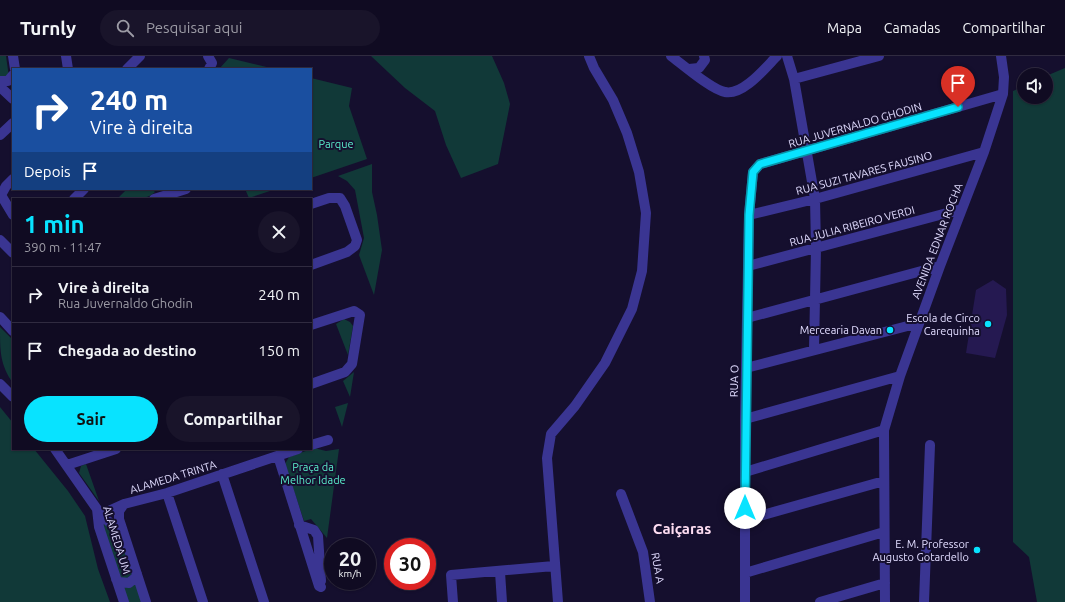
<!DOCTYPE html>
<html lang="pt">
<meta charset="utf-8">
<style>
:root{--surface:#100b22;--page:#19142a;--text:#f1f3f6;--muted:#9c9ba5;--line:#302b40;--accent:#08e3ff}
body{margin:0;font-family:Ubuntu,sans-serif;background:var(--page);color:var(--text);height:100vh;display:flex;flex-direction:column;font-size:15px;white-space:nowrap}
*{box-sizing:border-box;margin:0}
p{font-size:13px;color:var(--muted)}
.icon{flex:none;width:22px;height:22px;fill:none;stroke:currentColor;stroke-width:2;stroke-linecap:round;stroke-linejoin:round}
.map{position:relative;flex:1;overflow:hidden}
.drawer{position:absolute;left:12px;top:142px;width:300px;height:252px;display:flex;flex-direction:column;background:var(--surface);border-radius:0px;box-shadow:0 1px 3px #0004,0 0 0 1px var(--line)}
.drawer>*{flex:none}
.hud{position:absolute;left:12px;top:12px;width:300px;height:122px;border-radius:0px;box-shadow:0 1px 3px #0004,0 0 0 1px var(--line);background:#1a4fa0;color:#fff;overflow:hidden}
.buttons{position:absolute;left:1017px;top:12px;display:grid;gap:8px}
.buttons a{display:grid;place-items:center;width:36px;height:36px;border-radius:50%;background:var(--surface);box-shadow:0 1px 3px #0004,0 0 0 1px var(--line);font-size:20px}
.speed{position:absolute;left:324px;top:482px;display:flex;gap:8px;font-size:20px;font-weight:700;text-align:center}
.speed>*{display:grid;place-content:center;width:52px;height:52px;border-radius:50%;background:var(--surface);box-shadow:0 1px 3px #0004,0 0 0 1px var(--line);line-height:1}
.speed small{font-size:10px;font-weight:400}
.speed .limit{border:6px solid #d22;background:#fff;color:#111}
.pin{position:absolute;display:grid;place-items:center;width:34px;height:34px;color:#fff;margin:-41px -17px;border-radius:50% 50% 50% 0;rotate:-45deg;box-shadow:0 0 4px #0007}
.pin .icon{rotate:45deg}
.me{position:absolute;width:44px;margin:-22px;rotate:0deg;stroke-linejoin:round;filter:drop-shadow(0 0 3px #0008)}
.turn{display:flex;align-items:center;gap:14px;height:84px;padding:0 12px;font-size:18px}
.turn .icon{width:52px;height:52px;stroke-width:2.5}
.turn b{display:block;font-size:28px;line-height:34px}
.then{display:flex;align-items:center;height:38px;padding:0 12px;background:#0003;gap:8px;font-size:15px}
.round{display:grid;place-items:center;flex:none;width:42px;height:42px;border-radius:21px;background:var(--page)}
.summary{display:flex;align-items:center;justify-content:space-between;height:68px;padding:0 12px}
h1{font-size:24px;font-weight:700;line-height:30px;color:var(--accent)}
.primary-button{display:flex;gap:8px;margin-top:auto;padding:8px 12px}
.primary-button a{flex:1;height:46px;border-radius:24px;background:var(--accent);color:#111;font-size:16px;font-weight:700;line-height:46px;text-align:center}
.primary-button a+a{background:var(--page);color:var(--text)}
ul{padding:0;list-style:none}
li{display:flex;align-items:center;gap:12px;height:56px;padding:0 12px;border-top:1px solid var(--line)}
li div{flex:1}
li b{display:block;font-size:15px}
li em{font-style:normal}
header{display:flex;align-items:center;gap:24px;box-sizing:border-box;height:56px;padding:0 20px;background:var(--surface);border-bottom:1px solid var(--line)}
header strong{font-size:19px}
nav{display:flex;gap:22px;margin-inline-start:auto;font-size:14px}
.search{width:280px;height:36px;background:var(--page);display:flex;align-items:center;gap:10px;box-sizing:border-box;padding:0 14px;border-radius:22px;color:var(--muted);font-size:15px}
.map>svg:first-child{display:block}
.green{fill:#113938}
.building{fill:#251951}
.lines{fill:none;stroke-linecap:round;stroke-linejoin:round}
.minor{stroke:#3a3592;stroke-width:10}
.route-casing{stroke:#0594a6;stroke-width:10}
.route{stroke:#08e3ff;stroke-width:7}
.poi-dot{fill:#08e3ff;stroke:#150f2e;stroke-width:1.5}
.labels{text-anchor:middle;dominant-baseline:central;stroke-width:4;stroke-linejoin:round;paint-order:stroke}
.street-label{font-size:11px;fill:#e1dcff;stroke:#150f2e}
.park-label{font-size:11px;fill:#5aedca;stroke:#150f2e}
.poi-label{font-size:11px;fill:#e1dcff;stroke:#150f2e;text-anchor:end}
.district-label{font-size:15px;font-weight:bold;fill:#ffdef3;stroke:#150f2e}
</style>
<header>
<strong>Turnly</strong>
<div class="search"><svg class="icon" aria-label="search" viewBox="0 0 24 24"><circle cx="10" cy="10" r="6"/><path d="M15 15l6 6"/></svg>Pesquisar aqui</div>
<nav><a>Mapa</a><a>Camadas</a><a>Compartilhar</a></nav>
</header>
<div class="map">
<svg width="1065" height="546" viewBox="0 0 1065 546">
<rect width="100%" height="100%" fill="#150f2e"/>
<path class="green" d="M0 0H6L9 21H0Z
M371 0H492L504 27 510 48 498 108 461 122 446 89 435 55 405 32Z
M229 2 275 13H219Z
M1065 12V546H1037L1029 501 1013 486V35L1024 30V41H1046V20Z
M311 22 352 32 349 50 367 103 311 122Z
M372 108V136L377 159 382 194 374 239 359 199 364 182 355 134 347 125 338 120Z
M127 133H152L155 136C147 145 128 143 117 143Z
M245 133H276L249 142Z
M344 263 350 266 353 270 348 299 336 268Z
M0 271 13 284V327C0 309 0 295 0 271Z
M354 316 350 341 343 325Z
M348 347 342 371 335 351Z
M0 351 13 367V393H34L68 435 85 460 98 513 110 546H0Z
M314 392 326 395 339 393 327 482 311 463 304 465 285 408 289 401Z
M86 408 99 445 79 417 81 410Z
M103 465 121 481 132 518 126 523 118 520 102 470Z
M136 526 143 546H127L122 531Z"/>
<path class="building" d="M993 224 1006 233 1007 259 995 302 966 297 976 234Z"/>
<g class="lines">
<path class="minor" d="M13 0 15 13
M66 0 68 13
M208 0 212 7 209 13
M671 0C683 9 712 34 725 36 743 40 766 11 777 0
M787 0 794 23 815 143 816 192 814 294
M127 13 140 0
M689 13 699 12 705 4 704 0
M794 23 879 0
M0 25H8L13 19
M0 31 13 43
M0 79 13 67
M13 123 6 130 1 139 13 159
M74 143 84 133
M154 143 186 133
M311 148 329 142H340L345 150 357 184 355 190 347 196 311 209
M749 159 815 143 984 96
M0 184 13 197
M748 210 962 153
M0 261 13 275
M747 262 940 210
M311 269 354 255 360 259 352 308 345 316 311 328
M746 312 919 267
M0 328 13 341
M745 363 900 320
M311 389 328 384
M55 393 97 453 99 471 124 546
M278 400 319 530 321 531
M67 409 116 393
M745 416 884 374
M222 418 264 546
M167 437 203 546
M621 438 643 496 650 546
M124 448 119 455V463L146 546
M98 455 123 480
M102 458 124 448 167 437 298 393
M745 464 884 425
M299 469 314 474 318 480 321 525
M500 516 502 546
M745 517 884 476
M116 523 119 526 129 527 136 521 137 518
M453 546 451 519 554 510
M558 546 547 402 551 378 575 350 605 307 632 253 642 215 646 157 639 116 627 77 613 44 594 12 589 0
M745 546V363L749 159 753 116 760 108 1003 38
M820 546 885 527
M885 546 884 374 900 320 940 210 984 96 1003 38 1004 21 1001 0
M924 546 930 389"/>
</g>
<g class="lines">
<g class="route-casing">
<path id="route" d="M745 452 749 159 753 116 760 108 958 51"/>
</g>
<use href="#route" class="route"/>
</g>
<g class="poi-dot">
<circle cx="988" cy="268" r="4"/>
<circle cx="890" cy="274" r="4"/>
<circle cx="977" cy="494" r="4"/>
</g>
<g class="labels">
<g class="street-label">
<text transform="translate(855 69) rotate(-16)">RUA JUVERNALDO GHODIN</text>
<text transform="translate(864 117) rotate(-15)">RUA SUZI TAVARES FAUSINO</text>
<text transform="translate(852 170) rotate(-15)">RUA JULIA RIBEIRO VERDI</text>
<text transform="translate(937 185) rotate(-69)">AVENIDA EDNAR ROCHA</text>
<text transform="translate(734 325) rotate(-89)">RUA O</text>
<text transform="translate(173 421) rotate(-17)">ALAMEDA TRINTA</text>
<text transform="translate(117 484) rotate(73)">ALAMEDA UM</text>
<text transform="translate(658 512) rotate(80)">RUA A</text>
</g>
<g class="park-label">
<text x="336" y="88">Parque</text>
<text x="313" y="411">Praça da<tspan x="313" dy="13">Melhor Idade</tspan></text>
</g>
<g class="poi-label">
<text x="980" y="262">Escola de Circo<tspan x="980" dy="13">Carequinha</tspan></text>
<text x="882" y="274">Mercearia Davan</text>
<text x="969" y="488">E. M. Professor<tspan x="969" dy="13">Augusto Gotardello</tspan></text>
</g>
<g class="district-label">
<text x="682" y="472">Caiçaras</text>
</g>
</g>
</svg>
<div class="buttons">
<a><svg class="icon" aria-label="sound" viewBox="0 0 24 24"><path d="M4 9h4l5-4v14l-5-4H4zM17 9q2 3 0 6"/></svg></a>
</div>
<div class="speed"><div>20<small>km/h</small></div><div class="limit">30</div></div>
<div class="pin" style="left:958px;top:51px;background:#d93025"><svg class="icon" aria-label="arrive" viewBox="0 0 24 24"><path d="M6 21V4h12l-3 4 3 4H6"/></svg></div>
<svg class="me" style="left:745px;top:452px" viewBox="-20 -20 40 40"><circle r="19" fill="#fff"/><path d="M0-13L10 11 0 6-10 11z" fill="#08e3ff"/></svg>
<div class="hud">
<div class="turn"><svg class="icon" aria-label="right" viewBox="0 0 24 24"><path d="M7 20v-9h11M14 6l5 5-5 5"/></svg><div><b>240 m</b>Vire à direita</div></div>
<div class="then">Depois<svg class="icon" aria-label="arrive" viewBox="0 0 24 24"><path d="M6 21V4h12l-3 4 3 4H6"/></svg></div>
</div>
<section class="drawer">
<div class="summary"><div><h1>1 min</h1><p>390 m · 11:47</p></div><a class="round"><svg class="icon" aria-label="close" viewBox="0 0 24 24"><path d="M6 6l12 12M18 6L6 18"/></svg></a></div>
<ul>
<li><svg class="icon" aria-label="right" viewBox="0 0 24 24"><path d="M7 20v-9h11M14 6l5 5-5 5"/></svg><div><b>Vire à direita</b><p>Rua Juvernaldo Ghodin</p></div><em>240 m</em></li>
<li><svg class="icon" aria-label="arrive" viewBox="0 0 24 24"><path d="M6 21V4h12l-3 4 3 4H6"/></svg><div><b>Chegada ao destino</b></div><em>150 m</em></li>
</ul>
<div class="primary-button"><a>Sair</a><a>Compartilhar</a></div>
</section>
</div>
